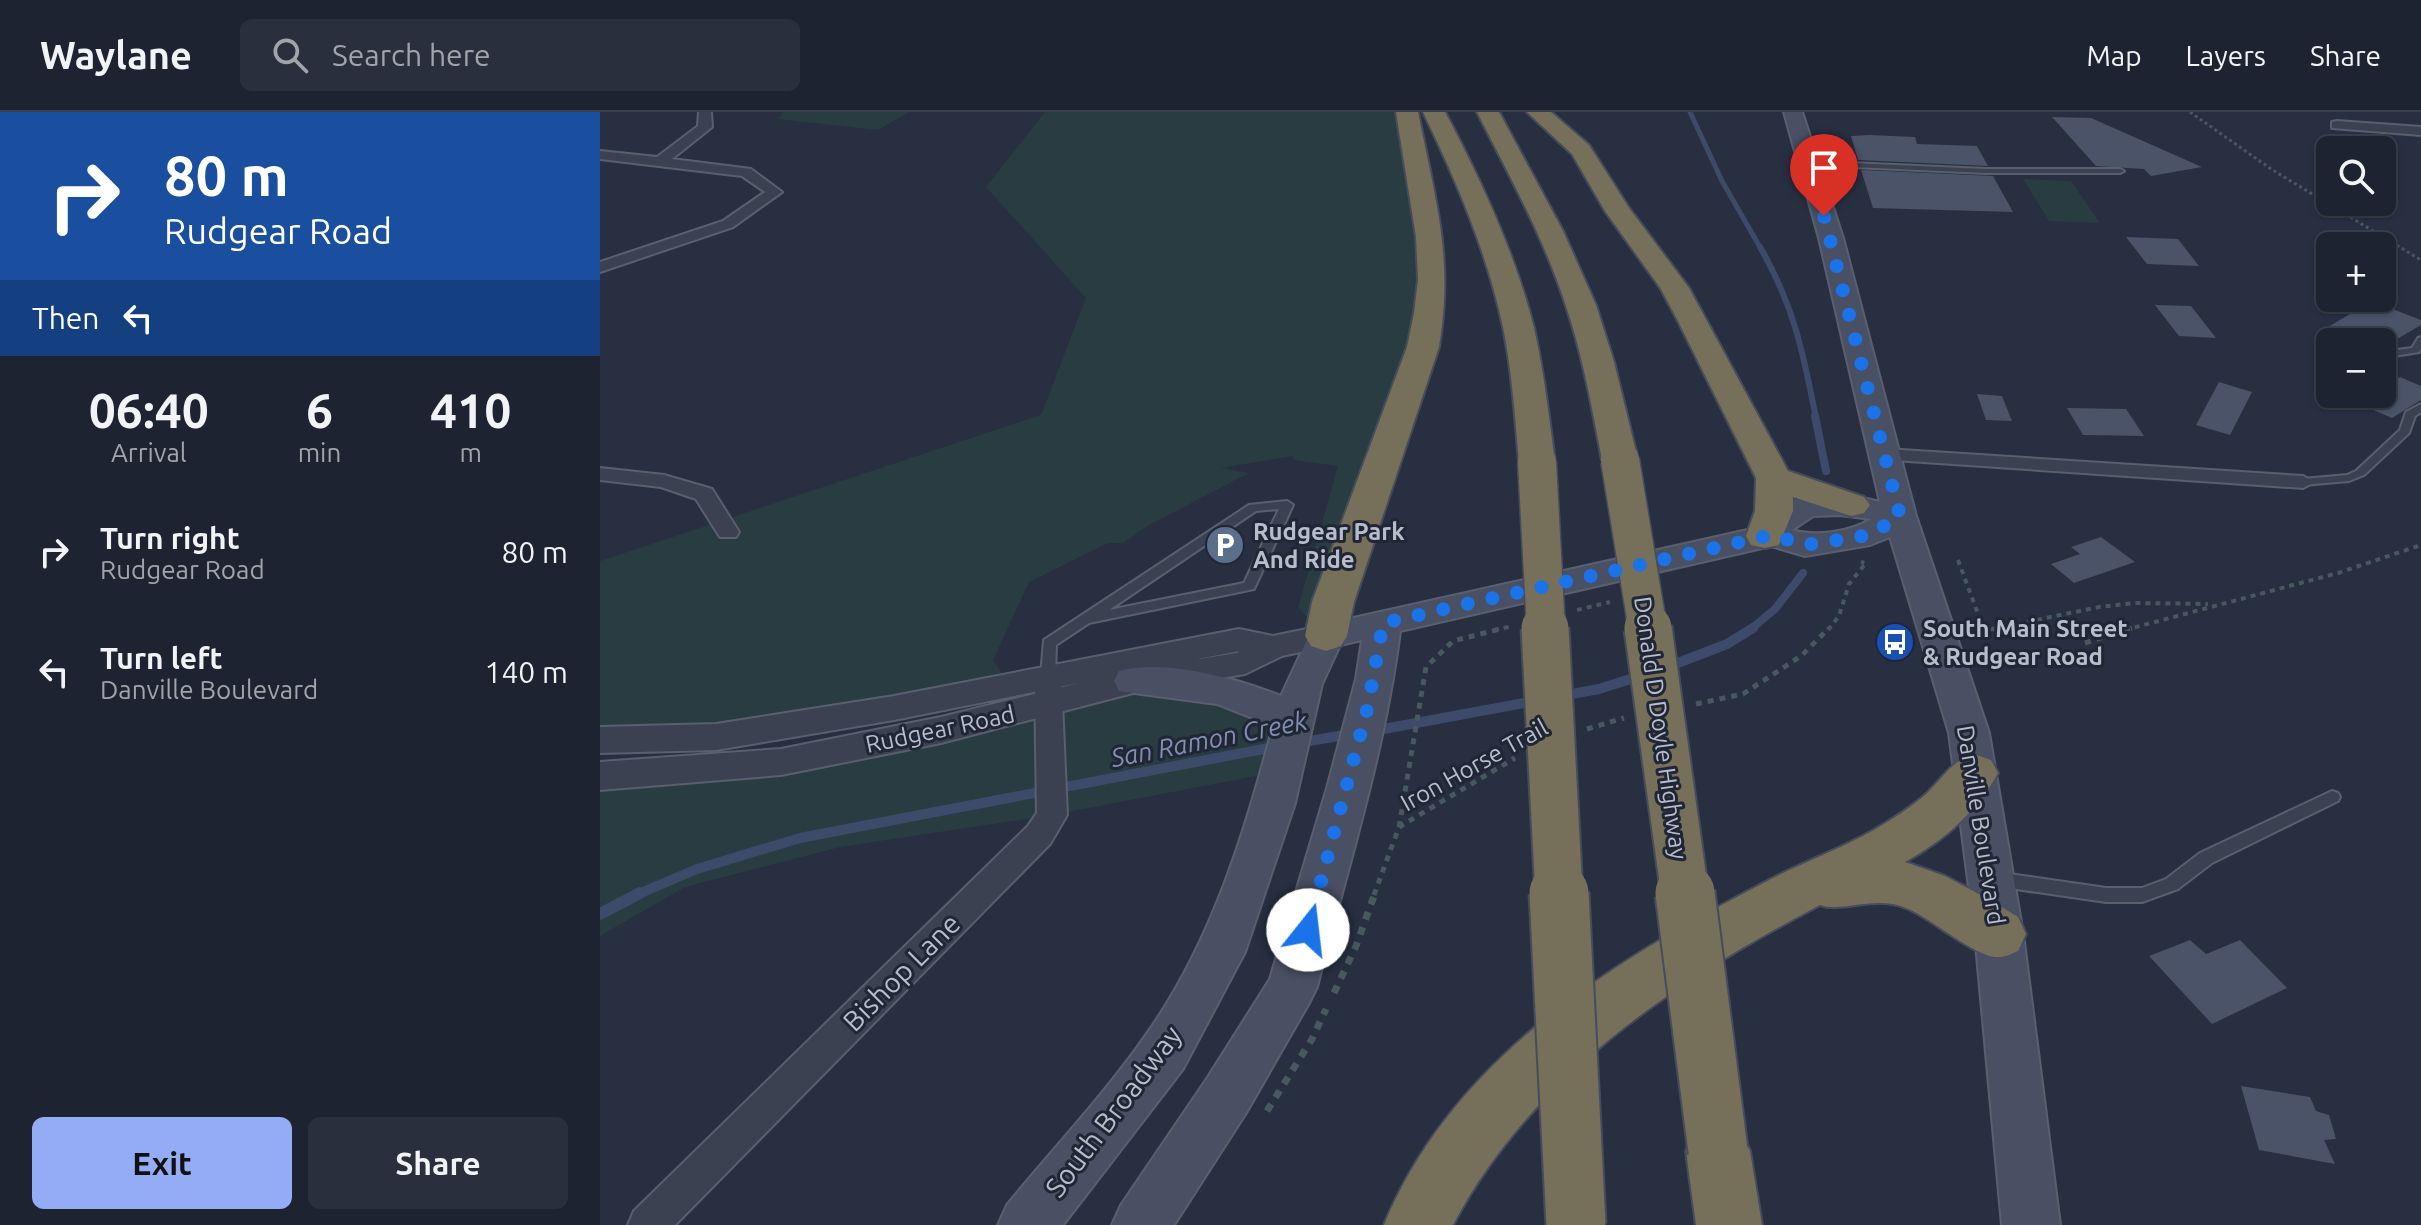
<!DOCTYPE html>
<meta charset="utf-8">
<style>
:root{--surface:#1d2331;--page:#2a2f3d;--text:#f1f3f6;--muted:#a0a4ab;--line:#3b404d;--accent:#93acf5}
body{margin:0;font-family:Ubuntu,sans-serif;background:var(--page);color:var(--text);height:100vh;display:flex;flex-direction:column;font-size:30px;white-space:nowrap}
*{box-sizing:border-box;margin:0}
p{font-size:26px;color:var(--muted)}
.icon{flex:none;width:44px;height:44px;fill:none;stroke:currentColor;stroke-width:2;stroke-linecap:round;stroke-linejoin:round}
.map{position:relative;flex:1;overflow:hidden}
.details{display:flex;flex-direction:column;background:var(--surface);width:600px}
.details>*{flex:none}
.top-card{background:#1a4fa0;color:#fff;overflow:hidden}
.tools{position:absolute;left:1716px;top:24px;display:grid;gap:16px}
.tools a{display:grid;place-items:center;width:80px;height:80px;border-radius:12px;background:var(--surface);box-shadow:0 2px 6px #0004,0 0 0 2px var(--line);font-size:40px}
.pin{position:absolute;display:grid;place-items:center;width:68px;height:68px;color:#fff;margin:-82px -34px;border-radius:50% 50% 50% 0;rotate:-45deg;box-shadow:0 0 8px #0007}
.pin .icon{rotate:45deg}
.me{position:absolute;width:88px;margin:-44px;rotate:16deg;stroke-linejoin:round;filter:drop-shadow(0 0 6px #0008)}
.turn{display:flex;align-items:center;gap:28px;height:168px;padding:0 32px;font-size:36px}
.turn .icon{width:104px;height:104px;stroke-width:2.5}
.turn b{display:block;font-size:56px;line-height:68px}
.then{display:flex;align-items:center;height:76px;padding:0 32px;background:#0003;gap:16px;font-size:30px}
.eta{display:flex;justify-content:space-evenly;align-items:center;height:136px;text-align:center}
.eta b{font-size:48px;font-weight:700;line-height:56px}
.cta{display:flex;gap:16px;margin-top:auto;padding:16px 32px}
.cta a{flex:1;height:92px;border-radius:12px;background:var(--accent);color:#111;font-size:32px;font-weight:700;line-height:92px;text-align:center}
.cta a+a{background:var(--page);color:var(--text)}
ul{padding:0;list-style:none}
li{display:flex;align-items:center;gap:24px;height:120px;padding:0 32px}
li div{flex:1}
li b{display:block;font-size:30px}
li em{font-style:normal}
header{display:flex;align-items:center;gap:48px;box-sizing:border-box;height:112px;padding:0 40px;background:var(--surface);border-bottom:2px solid var(--line)}
header strong{font-size:38px}
nav{display:flex;gap:44px;margin-inline-start:auto;font-size:28px}
.search{width:560px;height:72px;background:var(--page);display:flex;align-items:center;gap:20px;box-sizing:border-box;padding:0 28px;border-radius:12px;color:var(--muted);font-size:30px}
main{display:flex;flex:1;min-height:0}
.map>svg:first-child{display:block}
.green{fill:#293c42}
.lines{fill:none;stroke-linecap:round;stroke-linejoin:round}
.stream-far4{stroke:#3e4a69;stroke-width:5}
.stream-far3{stroke:#3e4a69;stroke-width:6}
.stream-far2{stroke:#3e4a69;stroke-width:8}
.stream-far1{stroke:#3e4a69;stroke-width:10}
.stream{stroke:#3e4a69;stroke-width:12}
.building{fill:#4b5368}
.service-casing{stroke:#595f6e;stroke-width:4}
.minor-casing{stroke:#595f6e;stroke-width:4}
.tertiary-casing{stroke:#595f6e;stroke-width:4}
.secondary-casing{stroke:#595f6e;stroke-width:4}
.motorway-casing{stroke:#464c5b;stroke-width:4}
.path-far3{stroke:#47595f;stroke-width:3;stroke-dasharray:3 3;stroke-linecap:butt}
.path-far2{stroke:#47595f;stroke-width:4;stroke-dasharray:5 5;stroke-linecap:butt}
.path-far1{stroke:#47595f;stroke-width:5;stroke-dasharray:6 6;stroke-linecap:butt}
.path{stroke:#47595f;stroke-width:7;stroke-dasharray:8 8;stroke-linecap:butt}
.service{fill:#3b4151;fill-rule:evenodd}
.minor{fill:#3b4151;fill-rule:evenodd}
.tertiary{fill:#3b4151;fill-rule:evenodd}
.secondary{fill:#495063;fill-rule:evenodd}
.motorway{fill:#766f59;fill-rule:evenodd}
.motorway-bridge-far2-casing{stroke:#464c5b;stroke-width:41;stroke-linecap:butt}
.motorway-bridge-far1-casing{stroke:#464c5b;stroke-width:51;stroke-linecap:butt}
.motorway-bridge-casing{stroke:#464c5b;stroke-width:63;stroke-linecap:butt}
.motorway-bridge-far2{stroke:#766f59;stroke-width:38}
.motorway-bridge-far1{stroke:#766f59;stroke-width:47}
.motorway-bridge{stroke:#766f59;stroke-width:59}
.route{stroke:#1a73e8;stroke-width:14;stroke-dasharray:0 25.2}
.labels{text-anchor:middle;dominant-baseline:central;stroke-width:6;stroke-linejoin:round;paint-order:stroke}
.poi-label{font-size:24px;font-weight:bold;fill:#b8bdcb;stroke:#202636;text-anchor:start}
.street-label{font-size:24px;fill:#b8bdcb;stroke:#202636}
.water-label{font-size:26px;font-style:italic;fill:#818fb1;stroke:#202636}
.near-street-label{font-size:28px;fill:#b8bdcb;stroke:#202636}
</style>
<header>
<strong>Waylane</strong>
<div class="search"><svg class="icon" aria-label="search" viewBox="0 0 24 24"><circle cx="10" cy="10" r="6"/><path d="M15 15l6 6"/></svg>Search here</div>
<nav><a>Map</a><a>Layers</a><a>Share</a></nav>
</header>
<main>
<section class="details">
<div class="top-card">
<div class="turn"><svg class="icon" aria-label="right" viewBox="0 0 24 24"><path d="M7 20v-9h11M14 6l5 5-5 5"/></svg><div><b>80 m</b>Rudgear Road</div></div>
<div class="then">Then<svg class="icon" aria-label="left" viewBox="0 0 24 24"><path d="M17 20v-9H6M10 6l-5 5 5 5"/></svg></div>
</div>
<div class="eta">
<div><b>06:40</b><p>Arrival</p></div>
<div><b>6</b><p>min</p></div>
<div><b>410</b><p>m</p></div>
</div>
<ul>
<li><svg class="icon" aria-label="right" viewBox="0 0 24 24"><path d="M7 20v-9h11M14 6l5 5-5 5"/></svg><div><b>Turn right</b><p>Rudgear Road</p></div><em>80 m</em></li>
<li><svg class="icon" aria-label="left" viewBox="0 0 24 24"><path d="M17 20v-9H6M10 6l-5 5 5 5"/></svg><div><b>Turn left</b><p>Danville Boulevard</p></div><em>140 m</em></li>
</ul>
<div class="cta"><a>Exit</a><a>Share</a></div>
</section>
<div class="map">
<svg width="1821" height="1113" viewBox="0 0 1821 1113">
<rect width="100%" height="100%" fill="#272f41"/>
<path class="green" d="M183 0H309L278 18 178 7Z
M445 0H807L832 167 726 524 698 496 738 354 694 348 692 344 621 356 649 361 549 413 523 431H508L429 470 393 548 409 572 0 628V449L441 303 486 186 386 75Z
M1423 67 1471 69 1500 111 1449 109Z
M533 569 695 608 682 659 452 703 240 735 85 775 0 824V664L181 650Z"/>
<g class="lines">
<path class="stream-far4" d="M1090 0 1122 69 1161 137"/>
<path class="stream-far3" d="M1160 135C1194 194 1203 240 1216 306"/>
<path class="stream-far2" d="M1215 304 1226 359
M1150 518 1175 497 1203 461"/>
<path class="stream-far1" d="M1065 556 1127 532 1153 516
M961 584 999 577 1040 564
M773 619 935 589
M698 631 750 622
M36 783 97 757 200 726 679 634"/>
<path class="stream" d="M0 802 40 781"/>
</g>
<path class="building" d="M1452 5 1491 6 1602 55 1551 64 1544 57 1496 54Z
M1269 23 1315 25 1317 32 1377 34 1388 54 1258 48 1251 24Z
M1261 58 1393 64 1413 100 1273 96Z
M1526 125 1578 127 1599 154 1547 152Z
M1772 189 1821 208V213L1792 230H1754L1723 218Z
M1555 193 1591 194 1616 226 1579 224Z
M1800 265 1821 274V288L1792 306 1757 291 1772 282H1782V276Z
M1619 270 1652 280 1630 323 1596 313Z
M1377 282 1402 284 1412 309 1386 308Z
M1467 296 1526 297 1544 324 1483 323Z
M1501 425 1535 450 1474 471 1451 452 1480 442 1471 435Z
M1590 828 1606 842 1640 828 1687 876 1612 912 1549 844Z
M1641 974 1710 985 1716 999 1729 1003 1736 1027 1724 1028 1735 1052 1659 1038Z"/>
<g class="lines">
<g class="service-casing">
<path id="service" d="M1205 49 1386 57H1520L1524 59 1520 61H1386L1208 53H1205Z
M1821 225V236L1819 240 1782 246V240L1812 236 1818 226Z
M1821 292V300L1815 304 1809 321 1764 363 1749 369 1703 373 1697 370 1703 367 1747 363 1756 359 1800 318 1806 300Z
M687 389 693 393 654 477 489 511 456 533 455 564 453 568H443L441 564 444 528 649 393ZM679 397 644 471 509 498 656 399Z
M1732 679 1738 681 1740 685 1738 689 1612 751 1578 777 1542 790H1506L1395 774 1389 772 1387 767 1389 762 1395 760 1506 776H1542L1566 767 1600 741Z"/>
</g>
<g class="minor-casing">
<path id="minor" d="M99 0H111L112 15 72 47 151 57 182 80 133 115 0 160V150L123 109 165 80 142 64 0 47V39L57 45 98 14Z
M1737 9 1821 15V23L1732 16V10Z
M1286 337 1703 364 1714 370 1703 376 1279 347 1276 343 1279 339Z
M0 356 64 363 112 377 139 420 136 425H120L96 387 61 375 0 368Z
M448 558 457 560 461 567 467 703 450 732 75 1113H28L34 1099 428 714 437 701 435 567 439 560Z"/>
</g>
<g class="tertiary-casing">
<path id="tertiary" d="M726 513 737 516 742 524 737 532 682 544 645 562 533 581 341 631 181 663 0 678V650L181 637 341 605 479 571 294 608 116 638 0 641V615L116 612 294 584 639 517 673 524ZM639 539 637 541 593 548Z"/>
</g>
<g class="secondary-casing">
<path id="secondary" d="M1184 0H1202L1243 126 1316 404 1389 621 1423 822 1460 1113H1402L1375 822 1349 621 1290 425 1270 433 1205 444 1171 434 800 519C785 640 747 758 717 875L709 891 646 1001 574 1113H512L521 1093 608 965 670 867 727 676 756 567 762 528 740 533 722 572 695 691 645 840 583 957 463 1113H398L407 1093C452 1038 506 981 546 923 611 832 645 721 673 614L617 592 519 579 514 569 519 559C564 546 638 567 681 584L713 515 1161 415C1189 378 1238 379 1280 390L1219 126ZM1240 403 1271 407C1251 420 1215 425 1192 418L1213 404Z"/>
</g>
<g class="motorway-casing">
<path id="motorway" d="M796 0H818C835 87 854 144 839 235L754 490 747 524 741 534 726 539 711 534 705 524 712 490 807 235 814 201 818 167 816 125Z
M823 0H845C881 68 915 141 934 216 944 260 949 305 955 350L950 358 937 361 924 358 919 350C915 305 912 259 903 215 887 140 856 68 823 0Z
M877 0H899L963 119 996 193 1014 250 1038 348 1033 356 1020 359 1007 356 1002 348C992 296 983 244 966 194 944 126 909 63 877 0Z
M927 0H951L989 33 1029 96 1089 176 1188 359 1264 385 1270 393 1264 401 1251 404 1193 385V399L1179 433 1165 436 1151 433 1146 424 1155 399 1156 366 1079 211 1061 177 1005 99 972 42Z
M1374 642 1391 648 1398 661C1377 700 1343 729 1305 750L1345 764 1390 788 1418 805 1426 822 1418 839C1413 841 1406 845 1400 845 1378 848 1330 805 1306 796 1274 783 1243 801 1220 793 1075 869 930 965 853 1113H784C854 943 1018 846 1175 765 1207 749 1242 736 1274 718 1291 708 1308 697 1324 684 1343 667 1348 651 1374 642Z
M1118 1007 1140 1017 1150 1039 1162 1113H1096L1086 1039 1096 1017Z"/>
</g>
<path class="path-far3" d="M1590 0 1671 57 1821 148"/>
<path class="path-far2" d="M1358 448 1384 518
M977 498 1010 490
M894 518 909 515
M1228 518 1239 504 1249 472 1266 451 1261 450
M1388 518 1499 495 1535 491 1608 492
M1525 518 1738 461 1821 433"/>
<path class="path-far1" d="M1383 516 1384 519 1398 516
M1485 531 1532 516
M1096 592 1143 582 1201 544 1229 516
M987 617 1024 606
M799 715 826 555 853 529 904 516
M774 783 799 715 915 646"/>
<path class="path" d="M734 881 756 834 775 781
M667 999 712 927 726 897"/>
<use href="#service" class="service"/>
<use href="#minor" class="minor"/>
<use href="#tertiary" class="tertiary"/>
<use href="#secondary" class="secondary"/>
<use href="#motorway" class="motorway"/>
<g class="motorway-bridge-far2-casing">
<path id="motorway-bridge-far2" d="M1020 348 1048 518
M937 350 946 518"/>
</g>
<g class="motorway-bridge-far1-casing">
<path id="motorway-bridge-far1" d="M945 516 959 783
M1048 516 1085 783"/>
</g>
<g class="motorway-bridge-casing">
<path id="motorway-bridge" d="M959 781 976 1113
M1085 781 1118 1039"/>
</g>
<use href="#motorway-bridge-far2" class="motorway-bridge-far2"/>
<use href="#motorway-bridge-far1" class="motorway-bridge-far1"/>
<use href="#motorway-bridge" class="motorway-bridge"/>
</g>
<g class="lines">
<path class="route" d="M708 818 768 594 783 511 1172 423 1205 433 1270 423 1300 404 1224 104"/>
</g>
<defs>
<g id="parking-disc" transform="scale(2)"><circle r="9.5" fill="#5c6f8a" stroke="#202636"/><path d="M-3.5-5.5H1a3.5 3.5 0 0 1 0 7H-1V5.5H-3.5ZM-1-3.4V-.6H.8a1.4 1.4 0 0 0 0-2.8Z" fill="#fff"/></g>
<g id="bus-disc" transform="scale(2)"><circle r="9.5" fill="#1a4fb4" stroke="#202636"/><path d="M-5-6H5V4H4V6H2V4H-2V6H-4V4H-5ZM-3.5-4V0h7V-4ZM-3.5 1.2v1.5H-2V1.2ZM2 1.2v1.5H3.5V1.2Z" fill="#fff"/></g>
</defs>
<g fill-rule="evenodd">
<use href="#parking-disc" x="625" y="433"/>
<use href="#bus-disc" x="1295" y="530"/>
</g>
<g class="labels">
<g class="poi-label">
<text x="653" y="419">Rudgear Park<tspan x="653" dy="28">And Ride</tspan></text>
<text x="1323" y="516">South Main Street<tspan x="1323" dy="28">&amp; Rudgear Road</tspan></text>
</g>
<g class="street-label">
<text transform="translate(1061 616) rotate(82)">Donald D Doyle Highway</text>
<text transform="translate(340 617) rotate(-12)">Rudgear Road</text>
<text transform="translate(874 653) rotate(-29)">Iron Horse Trail</text>
<text transform="translate(1381 713) rotate(81)">Danville Boulevard</text>
</g>
<g class="water-label">
<text transform="translate(609 627) rotate(-11)">San Ramon Creek</text>
</g>
<g class="near-street-label">
<text transform="translate(301 860) rotate(-45)">Bishop Lane</text>
<text transform="translate(513 999) rotate(-53)">South Broadway</text>
</g>
</g>
</svg>
<div class="tools">
<a><svg class="icon" aria-label="search" viewBox="0 0 24 24"><circle cx="10" cy="10" r="6"/><path d="M15 15l6 6"/></svg></a>
<a>+</a>
<a>−</a>
</div>
<div class="pin" style="left:1224px;top:104px;background:#d93025"><svg class="icon" aria-label="arrive" viewBox="0 0 24 24"><path d="M6 21V4h12l-3 4 3 4H6"/></svg></div>
<svg class="me" style="left:708px;top:818px" viewBox="-20 -20 40 40"><circle r="19" fill="#fff"/><path d="M0-13L10 11 0 6-10 11z" fill="#1a73e8"/></svg>
</div>
</main>
